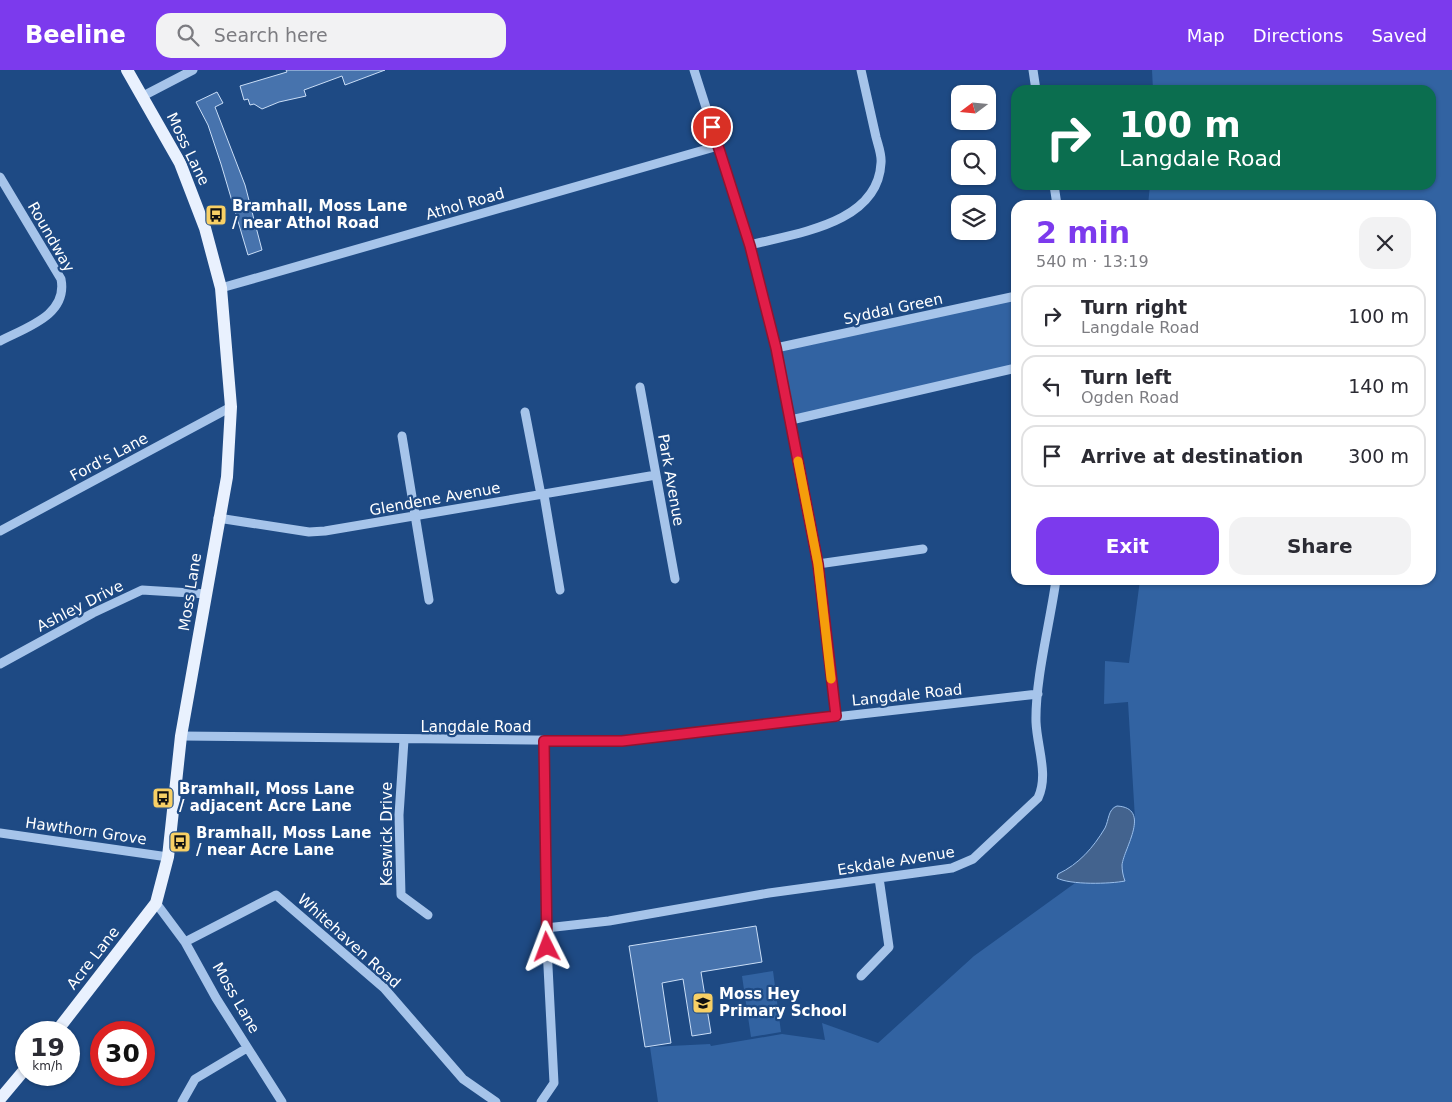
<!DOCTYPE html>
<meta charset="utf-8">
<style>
:root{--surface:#fff;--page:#f2f2f3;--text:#2b2b33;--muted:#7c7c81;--line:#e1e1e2;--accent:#7c3aed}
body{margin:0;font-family:"DejaVu Sans",sans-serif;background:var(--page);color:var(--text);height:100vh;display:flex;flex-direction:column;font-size:19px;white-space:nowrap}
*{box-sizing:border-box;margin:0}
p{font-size:16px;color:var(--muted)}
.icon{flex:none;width:28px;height:28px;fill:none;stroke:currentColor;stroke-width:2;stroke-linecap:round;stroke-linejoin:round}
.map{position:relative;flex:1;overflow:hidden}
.panel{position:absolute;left:1011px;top:130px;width:425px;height:385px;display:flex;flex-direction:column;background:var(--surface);border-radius:15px;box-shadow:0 1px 4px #0004}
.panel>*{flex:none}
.top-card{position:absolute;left:1011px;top:15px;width:425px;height:105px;border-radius:15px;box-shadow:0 1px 4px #0004;background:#0b6e4f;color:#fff;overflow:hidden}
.needle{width:32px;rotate:254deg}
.buttons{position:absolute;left:951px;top:15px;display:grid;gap:10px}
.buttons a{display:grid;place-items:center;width:45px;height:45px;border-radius:10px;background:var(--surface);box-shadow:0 1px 4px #0004;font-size:25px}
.speed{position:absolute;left:15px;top:951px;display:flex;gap:10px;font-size:25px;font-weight:700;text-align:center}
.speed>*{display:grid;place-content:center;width:65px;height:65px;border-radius:50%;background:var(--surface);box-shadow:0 1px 4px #0004;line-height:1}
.speed small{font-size:12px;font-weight:400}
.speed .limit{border:8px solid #d22;background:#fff;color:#111}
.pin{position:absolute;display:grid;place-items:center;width:42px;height:42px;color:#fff;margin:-21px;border:2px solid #fff;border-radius:50%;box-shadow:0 1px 5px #0007}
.me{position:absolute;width:55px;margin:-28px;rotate:357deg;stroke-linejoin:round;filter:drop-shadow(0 0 4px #0008)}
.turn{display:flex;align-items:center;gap:18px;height:105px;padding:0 25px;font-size:22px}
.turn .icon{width:65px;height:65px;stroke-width:2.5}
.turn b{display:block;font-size:35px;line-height:42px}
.round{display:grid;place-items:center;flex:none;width:52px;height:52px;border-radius:15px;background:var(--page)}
.headline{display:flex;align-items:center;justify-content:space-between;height:85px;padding:0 25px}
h1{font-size:30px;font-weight:800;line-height:38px;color:var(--accent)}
.cta{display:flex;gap:10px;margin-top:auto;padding:10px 25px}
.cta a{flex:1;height:58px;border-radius:15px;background:var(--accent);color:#fff;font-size:20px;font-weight:800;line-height:58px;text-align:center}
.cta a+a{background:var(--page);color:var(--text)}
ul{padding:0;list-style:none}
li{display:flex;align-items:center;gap:15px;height:62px;margin:0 10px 8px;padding:0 15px;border:2px solid var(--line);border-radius:15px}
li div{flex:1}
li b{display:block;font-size:19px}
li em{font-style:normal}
header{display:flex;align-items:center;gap:30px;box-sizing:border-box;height:70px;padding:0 25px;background:var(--accent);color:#fff}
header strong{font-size:24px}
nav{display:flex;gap:28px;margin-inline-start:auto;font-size:18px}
.search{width:350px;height:45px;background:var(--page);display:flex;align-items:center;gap:12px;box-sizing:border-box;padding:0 18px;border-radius:15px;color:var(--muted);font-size:19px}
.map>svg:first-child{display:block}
.green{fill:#3263a2}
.water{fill:#43638e;stroke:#99beeb}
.building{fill:#4773ad;stroke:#cadef7}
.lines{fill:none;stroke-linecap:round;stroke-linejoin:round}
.minor{stroke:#a6c4ea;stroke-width:9}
.major{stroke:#e9f1fe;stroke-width:12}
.route-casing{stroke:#92132f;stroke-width:12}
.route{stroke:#e11d48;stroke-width:9}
.slow{stroke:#f59e0b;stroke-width:9}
.labels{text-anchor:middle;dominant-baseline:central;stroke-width:4.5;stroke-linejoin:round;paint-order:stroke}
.street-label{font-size:15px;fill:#fff;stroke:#1e4a84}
.poi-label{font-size:15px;font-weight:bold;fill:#fff;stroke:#1e4a84;text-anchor:start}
</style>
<header>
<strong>Beeline</strong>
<div class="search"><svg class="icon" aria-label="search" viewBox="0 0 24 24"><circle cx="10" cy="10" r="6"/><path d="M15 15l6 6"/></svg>Search here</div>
<nav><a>Map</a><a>Directions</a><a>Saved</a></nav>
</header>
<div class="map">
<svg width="1452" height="1032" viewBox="0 0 1452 1032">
<rect width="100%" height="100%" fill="#1e4a84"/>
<path class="green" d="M1152 0H1452V1032H658L650 977 710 974 711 976 782 964 825 970 822 953 878 973 974 886 1118 782 1135 749 1128 632 1104 634 1105 591 1129 593 1140 510H1431V135H1148L1150 115H1431V20H1153Z
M1016 226V298L791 350 776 278Z
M773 901 781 962 751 967 742 906Z"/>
<path class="water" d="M1117 736C1152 738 1124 778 1122 795 1122 800 1123 806 1125 811 1110 814 1070 815 1057 808L1058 804C1079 794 1093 778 1105 758 1109 750 1108 739 1117 736Z"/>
<path class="building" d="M286 0H385L345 15 342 6 304 20 306 26 279 32 262 39 254 34 250 35 248 29 244 30 240 16 287 2Z
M217 22 223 33 215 37 245 115 262 180 248 185 221 94 208 55 196 32Z
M756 856 762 892 701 902 711 963 692 966 683 909 662 913 671 973 645 977 629 876Z"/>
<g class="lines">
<path class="minor" d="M694 0 750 175 776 278 818 494 836 646
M1033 0 1036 20
M143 26 193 0
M0 107 61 209C68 245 27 257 0 271
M1054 115 1057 135
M750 175C796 163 878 154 881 93 882 85 878 75 876 67 871 45 866 22 861 0
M221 218 718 76
M776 278 1016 226
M640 317 675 509
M525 342 541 425
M791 350 1016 298
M402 366 429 530
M544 425 560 520
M218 448 309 462 325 461 656 405
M0 461 231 337
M818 494 923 479
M0 594 93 543 142 520 207 524
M181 666 622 671 1038 624
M404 670 399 745 401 825 428 845
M0 763 168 787
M156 833 185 872 216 928 282 1032
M546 858 609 851 769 823 952 798 973 789 1038 728C1049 705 1037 677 1036 652 1035 610 1050 553 1056 510
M185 872 276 825 384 918 463 1009 496 1032
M861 906 889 877 879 808
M182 1032 195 1009 247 978
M541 1032 554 1013 546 858 544 671"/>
<path class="major" d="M56 962 156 833 168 787 181 666 227 407 231 337 221 218 205 158 180 93 127 0
M0 1029 26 998"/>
</g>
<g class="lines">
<g class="route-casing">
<path id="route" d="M547 877 544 671H622L836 646 818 494 776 278 750 176 712 57"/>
</g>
<use href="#route" class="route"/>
<path class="slow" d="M798 391 818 494 831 609"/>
</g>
<defs>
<g id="bus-square" transform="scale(1.125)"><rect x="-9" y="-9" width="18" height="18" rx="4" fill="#f8d065" stroke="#1e4a84"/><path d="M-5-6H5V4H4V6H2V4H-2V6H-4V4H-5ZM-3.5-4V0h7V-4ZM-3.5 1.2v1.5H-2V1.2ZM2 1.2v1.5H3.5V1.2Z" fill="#111"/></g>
<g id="school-square" transform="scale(1.125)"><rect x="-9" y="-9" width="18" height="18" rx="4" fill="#f8d065" stroke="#1e4a84"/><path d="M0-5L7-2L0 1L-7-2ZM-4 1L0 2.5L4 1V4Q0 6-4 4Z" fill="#111"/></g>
</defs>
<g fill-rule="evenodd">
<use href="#bus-square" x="216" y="145"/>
<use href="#bus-square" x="163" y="728"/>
<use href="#bus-square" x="180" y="772"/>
<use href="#school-square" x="703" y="933"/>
</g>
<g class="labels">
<g class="street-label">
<text transform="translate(188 79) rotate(64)">Moss Lane</text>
<text transform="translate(465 134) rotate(-16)">Athol Road</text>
<text transform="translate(51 167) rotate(60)">Roundway</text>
<text transform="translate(893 239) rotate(-12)">Syddal Green</text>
<text transform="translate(109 387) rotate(-28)">Ford's Lane</text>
<text transform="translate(671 410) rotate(80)">Park Avenue</text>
<text transform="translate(435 429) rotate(-10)">Glendene Avenue</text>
<text transform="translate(190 522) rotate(-81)">Moss Lane</text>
<text transform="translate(80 536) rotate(-27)">Ashley Drive</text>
<text transform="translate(907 625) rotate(-6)">Langdale Road</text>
<text x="476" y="657">Langdale Road</text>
<text transform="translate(86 761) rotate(8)">Hawthorn Grove</text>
<text transform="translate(387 764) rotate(-90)">Keswick Drive</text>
<text transform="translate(896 791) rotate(-9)">Eskdale Avenue</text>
<text transform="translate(349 871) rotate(42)">Whitehaven Road</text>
<text transform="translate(93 888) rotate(-52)">Acre Lane</text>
<text transform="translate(236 928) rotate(60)">Moss Lane</text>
</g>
<g class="poi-label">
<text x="232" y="136">Bramhall, Moss Lane<tspan x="232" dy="17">/ near Athol Road</tspan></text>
<text x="179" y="719">Bramhall, Moss Lane<tspan x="179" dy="17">/ adjacent Acre Lane</tspan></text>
<text x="196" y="763">Bramhall, Moss Lane<tspan x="196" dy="17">/ near Acre Lane</tspan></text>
<text x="719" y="924">Moss Hey<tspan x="719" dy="17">Primary School</tspan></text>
</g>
</g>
</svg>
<div class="buttons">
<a><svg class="needle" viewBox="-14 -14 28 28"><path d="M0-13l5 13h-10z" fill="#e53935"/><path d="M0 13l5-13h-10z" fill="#7c7c81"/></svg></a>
<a><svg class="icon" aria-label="search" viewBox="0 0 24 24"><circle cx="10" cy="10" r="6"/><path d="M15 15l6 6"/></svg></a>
<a><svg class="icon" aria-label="layers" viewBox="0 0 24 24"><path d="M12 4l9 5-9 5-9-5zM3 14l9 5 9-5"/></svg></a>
</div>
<div class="speed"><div>19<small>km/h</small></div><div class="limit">30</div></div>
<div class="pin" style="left:712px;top:57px;background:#d93025"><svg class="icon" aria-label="arrive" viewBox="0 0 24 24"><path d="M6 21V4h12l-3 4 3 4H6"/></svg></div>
<svg class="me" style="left:547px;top:877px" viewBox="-20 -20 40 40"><path d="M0-17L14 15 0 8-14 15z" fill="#e11d48" stroke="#fff" stroke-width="4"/></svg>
<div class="top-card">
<div class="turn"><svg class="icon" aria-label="right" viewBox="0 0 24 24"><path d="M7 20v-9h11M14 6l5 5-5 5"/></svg><div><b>100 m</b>Langdale Road</div></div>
</div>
<section class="panel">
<div class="headline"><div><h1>2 min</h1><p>540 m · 13:19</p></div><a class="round"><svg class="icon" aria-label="close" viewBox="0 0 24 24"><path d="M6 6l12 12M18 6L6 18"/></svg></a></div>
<ul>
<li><svg class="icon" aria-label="right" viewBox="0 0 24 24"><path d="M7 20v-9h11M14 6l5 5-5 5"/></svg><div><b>Turn right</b><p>Langdale Road</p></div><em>100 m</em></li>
<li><svg class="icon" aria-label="left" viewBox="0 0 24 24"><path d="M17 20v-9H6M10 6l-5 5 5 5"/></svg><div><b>Turn left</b><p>Ogden Road</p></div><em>140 m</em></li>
<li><svg class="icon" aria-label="arrive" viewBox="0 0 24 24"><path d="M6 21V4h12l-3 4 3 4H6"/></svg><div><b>Arrive at destination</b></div><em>300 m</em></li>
</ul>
<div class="cta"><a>Exit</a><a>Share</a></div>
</section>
</div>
